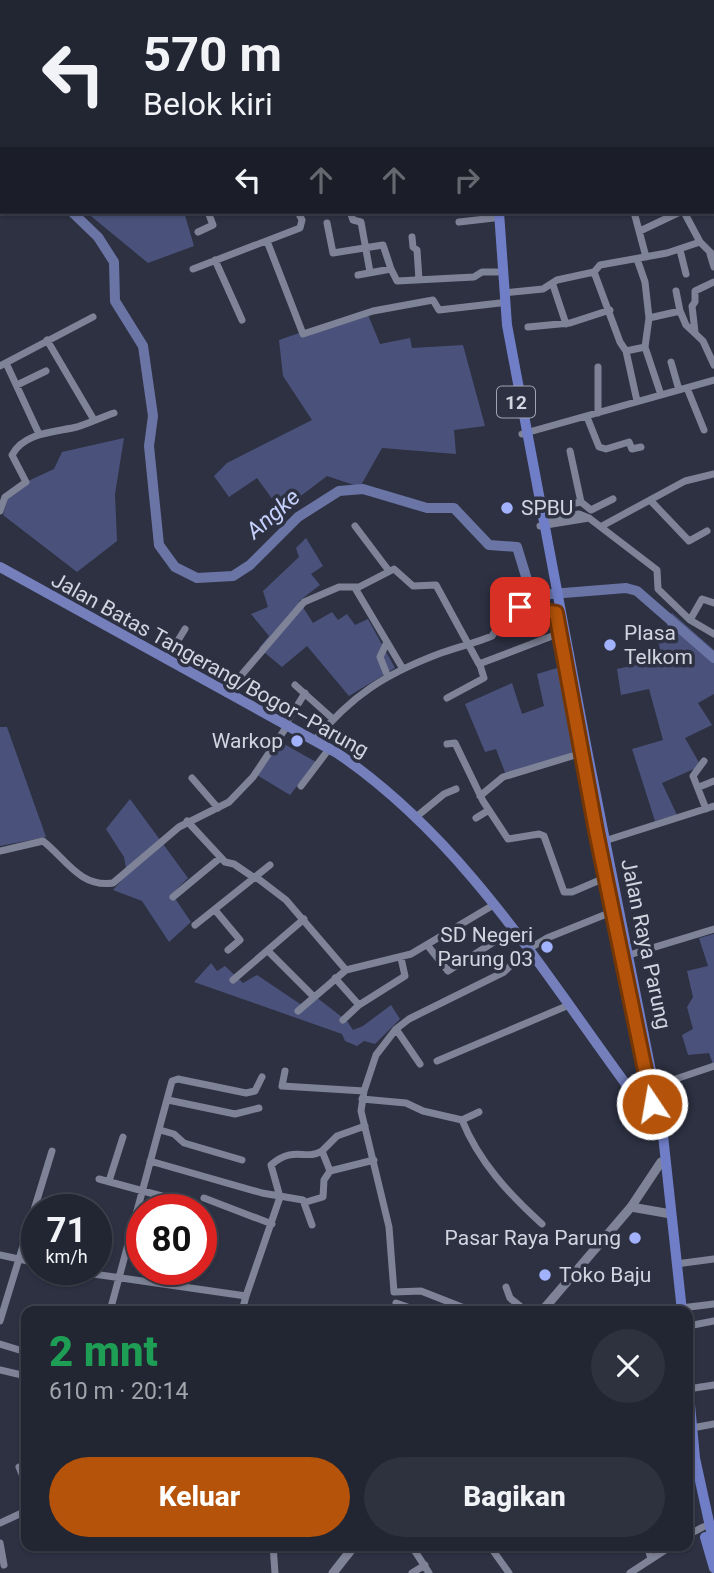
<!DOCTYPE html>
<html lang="id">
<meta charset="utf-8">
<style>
:root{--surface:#222532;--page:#2e313e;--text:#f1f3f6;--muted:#a2a5ac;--line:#3f424d;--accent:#b45309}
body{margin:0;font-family:Roboto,sans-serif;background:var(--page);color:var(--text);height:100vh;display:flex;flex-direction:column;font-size:26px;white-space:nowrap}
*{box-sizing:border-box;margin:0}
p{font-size:23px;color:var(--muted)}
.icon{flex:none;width:38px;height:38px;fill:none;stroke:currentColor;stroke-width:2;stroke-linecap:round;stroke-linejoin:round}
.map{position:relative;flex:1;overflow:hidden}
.side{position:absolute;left:21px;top:1306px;width:672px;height:245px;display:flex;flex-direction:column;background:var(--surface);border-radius:14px;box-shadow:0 2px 5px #0004,0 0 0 2px var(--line)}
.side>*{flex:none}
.banner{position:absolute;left:0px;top:0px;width:714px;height:214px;box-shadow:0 2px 5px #0004,0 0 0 2px var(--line);background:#222532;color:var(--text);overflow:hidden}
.speed{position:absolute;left:21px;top:1194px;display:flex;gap:14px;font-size:35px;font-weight:700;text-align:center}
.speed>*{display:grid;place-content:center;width:91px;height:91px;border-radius:50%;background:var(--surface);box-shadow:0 2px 5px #0004,0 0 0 2px var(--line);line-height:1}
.speed small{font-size:18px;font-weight:400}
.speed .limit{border:10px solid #d22;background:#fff;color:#111}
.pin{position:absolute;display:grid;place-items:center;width:60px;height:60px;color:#fff;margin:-30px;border-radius:14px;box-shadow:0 4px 10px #0006}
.me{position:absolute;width:77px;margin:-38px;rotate:348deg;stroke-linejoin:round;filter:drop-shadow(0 0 5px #0008)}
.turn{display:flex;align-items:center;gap:24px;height:147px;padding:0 28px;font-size:32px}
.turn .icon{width:91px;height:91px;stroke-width:2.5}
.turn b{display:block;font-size:49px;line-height:60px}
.lanes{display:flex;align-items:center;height:66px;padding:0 28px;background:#0003;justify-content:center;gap:35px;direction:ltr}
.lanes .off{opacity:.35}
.round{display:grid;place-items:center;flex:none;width:74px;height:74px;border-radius:37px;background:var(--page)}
.headline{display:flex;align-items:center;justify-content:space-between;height:119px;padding:0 28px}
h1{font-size:42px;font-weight:800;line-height:52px;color:#1e9e55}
.cta{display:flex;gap:14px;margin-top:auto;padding:14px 28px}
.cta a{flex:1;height:80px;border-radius:42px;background:var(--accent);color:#fff;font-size:28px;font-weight:800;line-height:80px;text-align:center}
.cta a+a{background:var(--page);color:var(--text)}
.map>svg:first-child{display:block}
.green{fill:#4a527b}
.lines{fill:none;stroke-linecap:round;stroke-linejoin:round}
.river{stroke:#6b75a5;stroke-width:10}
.minor{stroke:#7e8397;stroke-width:7}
.tertiary{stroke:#7e8397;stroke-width:9}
.primary{stroke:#747fbc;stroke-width:10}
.trunk{stroke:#707ec8;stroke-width:10}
.route-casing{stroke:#753606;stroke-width:18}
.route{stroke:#b45309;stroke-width:12}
.poi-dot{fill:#a2b2fd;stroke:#2d3142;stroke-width:2.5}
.labels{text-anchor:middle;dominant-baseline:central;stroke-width:7;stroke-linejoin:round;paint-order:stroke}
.shield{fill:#2d3142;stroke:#a0a4b1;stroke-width:2}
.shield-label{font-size:19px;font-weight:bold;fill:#d2d5e0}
.poi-label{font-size:21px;fill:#d2d5e0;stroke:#2d3142;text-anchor:start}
.street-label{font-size:21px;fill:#d2d5e0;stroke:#2d3142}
.water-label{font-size:23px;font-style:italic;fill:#c5d0fc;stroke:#2d3142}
</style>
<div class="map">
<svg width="714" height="1573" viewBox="0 0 714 1573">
<rect width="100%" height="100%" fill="#2d3142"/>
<path class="green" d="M86 212H184L194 246 148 263Z
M366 310 380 344 410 338 412 348 463 345 485 426 454 430 456 454 382 448 360 487 327 476 281 511 257 478 229 497 214 476 227 463 312 420 283 376 279 340Z
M124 438 115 494 117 541 77 572 3 515 11 489 54 469 62 452Z
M306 538 323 566 311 574 320 585 299 601 313 623 332 612 338 620 347 614 355 625 368 619 395 668 349 696 307 646 282 667 259 648 269 636 251 614 268 607 263 591 299 557 296 548Z
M672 613 714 650V694L698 703 712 725 685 738 701 766 662 783 677 815 655 821 632 749 663 740 649 689 621 695 617 669 662 659 657 635 669 631 665 619Z
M567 665 583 747 554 761 506 775 496 749 485 752 465 704 512 683 522 714 544 706 537 674Z
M0 727H7L46 837 0 846Z
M277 740 316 762 290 795 252 772Z
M130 799 188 878 172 894 191 922 169 942 142 901 113 890 127 874 124 857 106 829Z
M714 934V1067L709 1053 688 1055 682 1035 693 1029 687 1007 693 997 687 971 708 966 699 938Z
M211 963 217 971 225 966 243 983 257 975 306 1008 316 997 347 1021 353 1030 363 1026 391 1005 400 1019 375 1044 364 1041 357 1046 345 1041 342 1034 194 982Z"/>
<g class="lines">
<path class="river" d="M96 0 97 2
M72 212 98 237 114 262 115 301 143 346 153 416 149 446 159 545 175 567 197 578 233 576 250 565 298 517 339 491 363 489 427 508H454L489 545 517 547 528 583 539 595 626 588 637 591 714 658"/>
<path class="minor" d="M619 0V2
M692 0 693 2
M712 52H714
M712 110 714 109
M712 197H714
M350 212 353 220 361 222 370 272
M634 212 646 257
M684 212 700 242 714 256
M459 222 494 218
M327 223 333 253 383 245 391 269
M640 231 680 212
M198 232 213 225 208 212
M412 237 413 247 417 250 419 280
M267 241 303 334 373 311 433 300 439 310 500 303
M680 250 686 274
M710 254 714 267
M637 259 645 282 649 318 645 347 661 395
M215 260 242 320
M193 269 300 228 302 220 298 212
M594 272 620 342 626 351 637 401
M358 275 391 269 397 281 474 277 482 272H497
M553 285 566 324
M504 293 543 289 557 280 594 272 600 265 667 253 700 242
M680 311 686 325 703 341 714 365
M649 318 680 311 676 291
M528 327 570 323 610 310
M695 332 692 306 695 302V291L714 282
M47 340 94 420
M626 351 645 347
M671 362 679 390
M6 363 39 434
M0 366 93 317
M17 385 46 371
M687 388 704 430
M598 413V367
M587 417 599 447 606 449 629 442 632 449 641 447
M522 434 714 380
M650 500 689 541 707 531
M581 502 591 510 613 499
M542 510 581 502 570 451
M0 511 5 497 26 482 12 455C24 432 56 432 77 427 90 423 102 417 114 413
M542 519 579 514 589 518 657 570 658 589 690 620 714 634
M355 526 389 571
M540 526 589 518
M602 526 685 481 714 474
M355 588 403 669
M690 620 702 599 714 603
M387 642 380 657 388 677
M166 660 185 629
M295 685 333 719
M226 693 304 602 339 587H359L394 569 413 586 436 585 479 664 560 633
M447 698 484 678 480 665
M285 725 305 693
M314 741C352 695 385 674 441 653 457 647 476 643 492 636L496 630 497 616C513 600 537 610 557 613
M447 744 455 743 483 801 508 839 539 834 544 836 564 892H572L607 877
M704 761 693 776 706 809
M192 778 218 808
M301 786 329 749
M699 787 714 781
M480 796 503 777 582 753
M416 817 444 794 456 789
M476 818 489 810
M187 821 225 862 234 864 253 877
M598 843 714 806
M0 851 43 841C65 858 80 888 113 883L179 827 229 802 253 777 287 726
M256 877 286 900 346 970
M173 897 220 858
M215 910 240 940 228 950
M195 925 270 865
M428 946 448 971 513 930
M269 952 313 996
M629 955 714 929
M335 978 359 1005
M233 980 304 919
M298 1011 346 970 411 954 495 904
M343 1020 359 1005 405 976 401 958
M396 1029 420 1064
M437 1061 569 1005
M285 1071 282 1086 364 1091
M649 1088 714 1066
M362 1099 406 1103 423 1111 462 1120C479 1162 509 1194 542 1224
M168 1100 235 1114 259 1108
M462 1120 479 1112
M160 1130 174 1134 184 1143 242 1160
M150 1161 262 1193 303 1200 312 1225
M330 1171 322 1151 337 1136 365 1126
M99 1179 180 1201
M109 1181 123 1137
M204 1198 272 1224
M306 1202 323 1197 324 1180 330 1171 374 1160
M0 1255 37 1263
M676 1264 714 1259
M59 1269 246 1296 242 1311
M506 1287 510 1298 526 1311
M246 1296 280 1197 271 1165C294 1145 305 1161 322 1151
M396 1303 419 1311
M681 1308 714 1304
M110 1311 172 1081 178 1079 246 1093 255 1091 262 1077
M472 1311 421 1291 394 1292 389 1227 361 1111 364 1091 376 1055 396 1029 409 1019 504 972 527 950 547 938 614 911
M0 1321 52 1151
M688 1326 714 1321
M0 1344 26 1352
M0 1370 26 1376
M688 1389 714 1385
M692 1428 714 1424
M19 1467 26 1484
M0 1523 26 1511
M688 1535 703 1527
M0 1543 4 1565
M273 1545 275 1573
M340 1545 349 1554
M411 1545 429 1573
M489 1545 509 1573
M647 1545 651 1559
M412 1573 425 1565
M630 1573 673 1545"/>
<path class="tertiary" d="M631 1207 671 1214
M542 1311 631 1207 661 1162
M333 1573 355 1545"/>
<path class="primary" d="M0 567 337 753C468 842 549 982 642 1106L662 1126"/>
<path class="trunk" d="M492 0V2
M499 212 507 325 587 750 662 1126 682 1311
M626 1085 654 1079
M688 1383 695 1458 714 1545
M705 1537 714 1568"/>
</g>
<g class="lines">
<g class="route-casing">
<path id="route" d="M520 607 556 613 596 831 652 1104"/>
</g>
<use href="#route" class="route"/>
</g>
<g class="poi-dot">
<circle cx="507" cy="508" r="7"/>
<circle cx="610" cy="645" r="7"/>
<circle cx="297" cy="741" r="7"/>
<circle cx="547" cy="947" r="7"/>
<circle cx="635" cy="1238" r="7"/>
<circle cx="545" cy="1275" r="7"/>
</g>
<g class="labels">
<rect class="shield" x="497" y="386.5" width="38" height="31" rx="5"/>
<g class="shield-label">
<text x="516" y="402">12</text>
</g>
<g class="poi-label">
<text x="521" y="508">SPBU</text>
<text x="624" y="633">Plasa<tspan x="624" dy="24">Telkom</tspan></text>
<text x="283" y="741" text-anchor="end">Warkop</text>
<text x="533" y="935" text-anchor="end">SD Negeri<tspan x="533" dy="24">Parung 03</tspan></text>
<text x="621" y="1238" text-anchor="end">Pasar Raya Parung</text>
<text x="559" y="1275">Toko Baju</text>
</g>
<g class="street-label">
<text transform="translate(210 665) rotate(29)">Jalan Batas Tangerang/Bogor–Parung</text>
<text transform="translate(646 944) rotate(78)">Jalan Raya Parung</text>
</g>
<g class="water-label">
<text transform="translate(273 514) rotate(-41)">Angke</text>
</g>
</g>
</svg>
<div class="speed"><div>71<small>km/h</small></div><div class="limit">80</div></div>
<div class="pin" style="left:520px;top:607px;background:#d93025"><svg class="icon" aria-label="arrive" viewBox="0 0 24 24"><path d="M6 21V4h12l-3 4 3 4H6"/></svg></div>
<svg class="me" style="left:652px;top:1104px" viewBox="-20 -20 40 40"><circle r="17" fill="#b45309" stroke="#fff" stroke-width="3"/><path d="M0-11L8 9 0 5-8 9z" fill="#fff"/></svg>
<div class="banner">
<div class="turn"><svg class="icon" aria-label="left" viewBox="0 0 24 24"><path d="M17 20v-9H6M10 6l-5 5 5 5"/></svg><div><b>570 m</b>Belok kiri</div></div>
<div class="lanes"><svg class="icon" aria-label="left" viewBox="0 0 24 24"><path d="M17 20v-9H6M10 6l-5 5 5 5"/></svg><svg class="icon off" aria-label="ahead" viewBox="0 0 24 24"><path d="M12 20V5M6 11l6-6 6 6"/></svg><svg class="icon off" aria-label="ahead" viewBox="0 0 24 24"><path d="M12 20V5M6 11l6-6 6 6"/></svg><svg class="icon off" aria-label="right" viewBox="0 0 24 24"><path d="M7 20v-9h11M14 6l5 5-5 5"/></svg></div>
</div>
<section class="side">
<div class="headline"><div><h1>2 mnt</h1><p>610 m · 20:14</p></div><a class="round"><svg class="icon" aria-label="close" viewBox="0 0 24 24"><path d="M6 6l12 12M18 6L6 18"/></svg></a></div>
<div class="cta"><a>Keluar</a><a>Bagikan</a></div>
</section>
</div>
